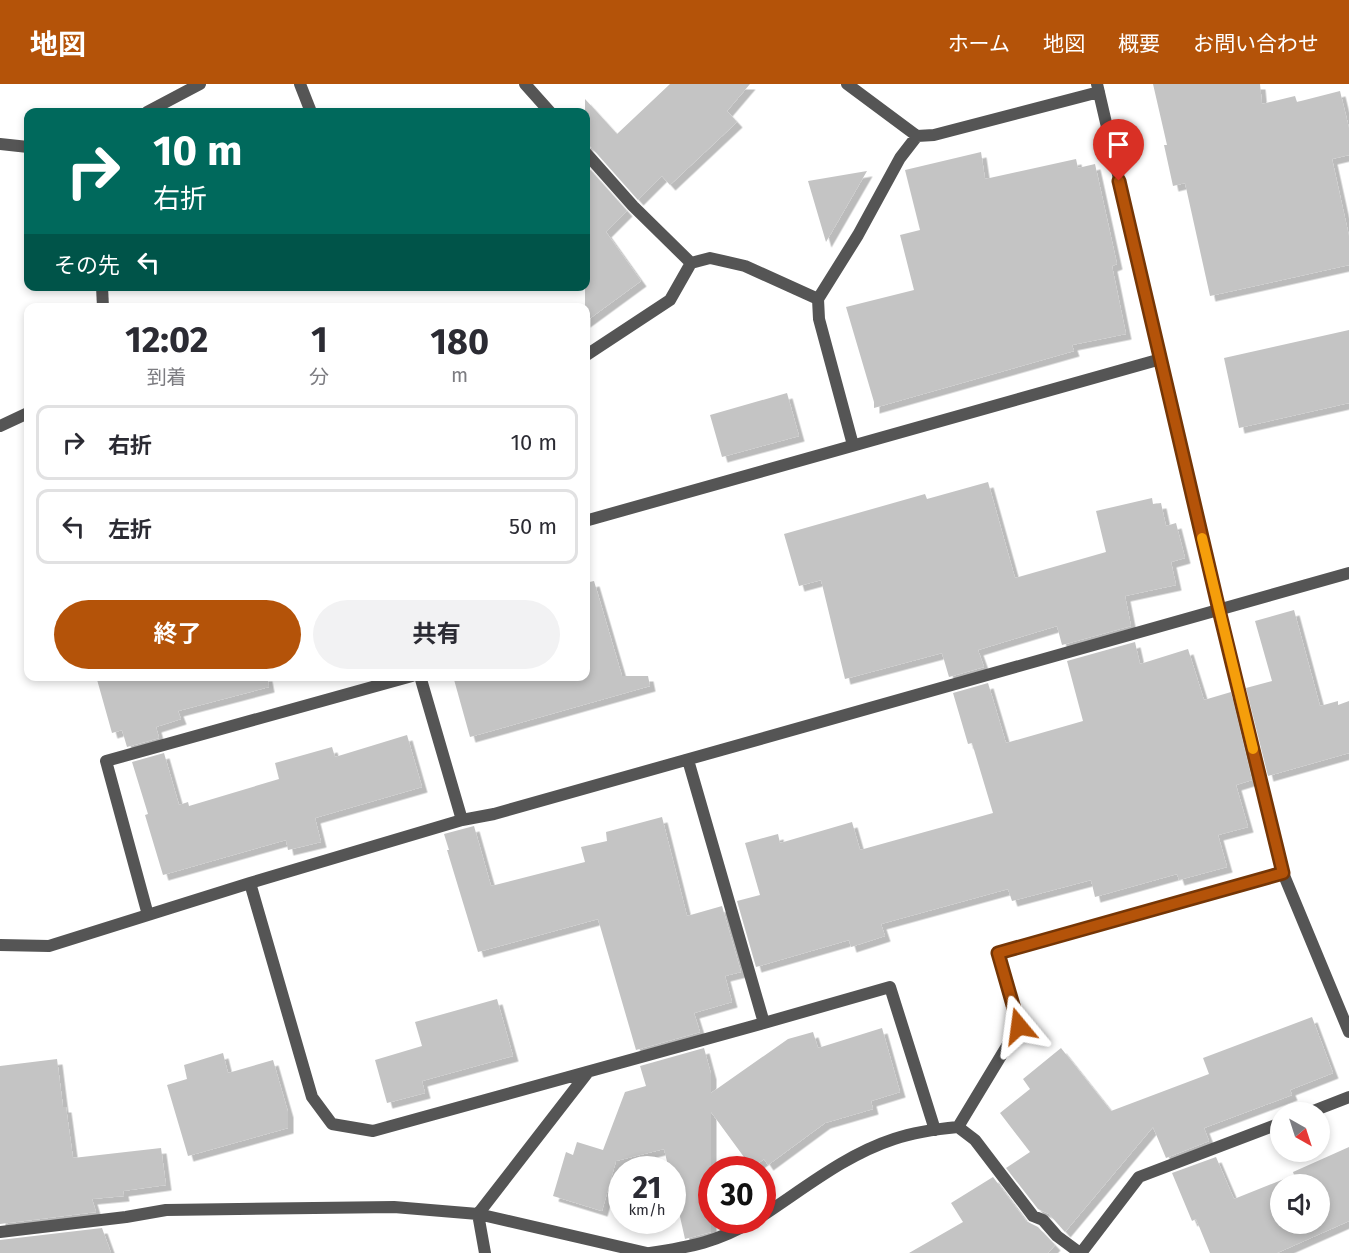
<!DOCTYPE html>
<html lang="ja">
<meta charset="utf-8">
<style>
:root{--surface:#fff;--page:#f2f2f3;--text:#2b2b33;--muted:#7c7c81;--line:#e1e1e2;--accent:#b45309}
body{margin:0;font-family:"Fira Sans","Noto Sans JP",sans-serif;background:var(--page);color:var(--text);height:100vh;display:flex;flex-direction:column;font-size:22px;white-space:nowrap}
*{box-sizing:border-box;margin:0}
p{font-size:20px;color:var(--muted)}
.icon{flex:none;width:33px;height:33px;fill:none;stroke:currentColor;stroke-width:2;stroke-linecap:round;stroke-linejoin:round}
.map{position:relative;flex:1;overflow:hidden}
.sheet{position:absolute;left:24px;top:219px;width:566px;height:378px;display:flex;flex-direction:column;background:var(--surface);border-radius:12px;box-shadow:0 3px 9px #0003}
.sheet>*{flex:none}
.hud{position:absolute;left:24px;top:24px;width:566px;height:183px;border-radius:12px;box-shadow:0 3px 9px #0003;background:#00695c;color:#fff;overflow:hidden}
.needle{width:39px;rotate:141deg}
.tools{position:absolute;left:1270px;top:1018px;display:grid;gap:12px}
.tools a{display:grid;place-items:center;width:60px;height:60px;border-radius:50%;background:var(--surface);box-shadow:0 3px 9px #0003;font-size:30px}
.speed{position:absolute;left:608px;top:1072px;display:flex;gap:12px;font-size:30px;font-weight:700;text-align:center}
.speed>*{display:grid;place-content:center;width:78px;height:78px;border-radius:50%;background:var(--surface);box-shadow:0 3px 9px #0003;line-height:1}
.speed small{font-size:15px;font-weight:400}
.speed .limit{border:9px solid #d22;background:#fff;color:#111}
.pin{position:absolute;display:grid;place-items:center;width:51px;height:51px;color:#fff;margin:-62px -26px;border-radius:50% 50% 50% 0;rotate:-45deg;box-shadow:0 0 6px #0007}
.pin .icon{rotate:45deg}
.me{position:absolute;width:66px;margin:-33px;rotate:344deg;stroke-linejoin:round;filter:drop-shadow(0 0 4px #0008)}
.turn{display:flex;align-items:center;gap:21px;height:126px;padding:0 30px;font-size:27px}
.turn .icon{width:78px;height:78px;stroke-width:2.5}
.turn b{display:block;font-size:42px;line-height:51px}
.then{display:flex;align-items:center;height:57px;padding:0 30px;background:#0003;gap:12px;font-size:22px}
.eta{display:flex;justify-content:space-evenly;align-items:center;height:102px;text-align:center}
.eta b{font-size:36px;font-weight:700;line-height:42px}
.primary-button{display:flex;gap:12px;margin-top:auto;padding:12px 30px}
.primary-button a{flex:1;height:69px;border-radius:36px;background:var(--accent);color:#fff;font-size:24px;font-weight:700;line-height:69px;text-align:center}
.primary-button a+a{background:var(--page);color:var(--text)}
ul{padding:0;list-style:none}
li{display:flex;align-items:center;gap:18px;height:75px;margin:0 12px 9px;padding:0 18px;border:3px solid var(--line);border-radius:12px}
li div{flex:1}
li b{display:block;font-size:22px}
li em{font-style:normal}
header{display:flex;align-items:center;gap:36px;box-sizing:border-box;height:84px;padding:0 30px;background:var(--accent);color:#fff}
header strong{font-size:28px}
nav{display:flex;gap:33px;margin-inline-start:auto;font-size:21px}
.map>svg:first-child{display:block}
.building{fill:#c4c4c4;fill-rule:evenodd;filter:url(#shadow)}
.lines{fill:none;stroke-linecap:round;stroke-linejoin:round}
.service{stroke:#555;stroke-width:12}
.minor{stroke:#555;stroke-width:12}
.route-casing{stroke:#753606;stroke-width:15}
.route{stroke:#b45309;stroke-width:10}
.slow{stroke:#f59e0b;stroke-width:10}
</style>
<header>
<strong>地図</strong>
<nav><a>ホーム</a><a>地図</a><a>概要</a><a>お問い合わせ</a></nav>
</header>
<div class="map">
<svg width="1349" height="1169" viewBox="0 0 1349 1169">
<defs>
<filter id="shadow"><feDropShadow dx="5.5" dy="5.5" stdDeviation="0" flood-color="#0004"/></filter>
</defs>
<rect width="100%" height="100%" fill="#fff"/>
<path class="building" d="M670 0H750L727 27 737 38 670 101 662 92 638 116 591 63 585 60V15L617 50Z
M1153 0H1260L1262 20 1295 12 1297 18 1340 7 1349 44V71L1332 75 1349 152V181L1210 212 1185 99 1173 102 1164 61H1167Z
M981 68 985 95 1076 75 1078 84 1095 80 1117 180 1112 182 1126 250 1072 261 1074 267 874 324V318L846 223 914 206 900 151 920 146 905 86Z
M585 80 627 127 606 148 641 197 585 238Z
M867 87 826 158 808 97Z
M1349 246V319L1239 344 1224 274Z
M787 309 799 352 722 373 710 331Z
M988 398 1015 494 1106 468 1096 427 1152 414 1153 420 1161 419 1166 442 1176 439 1185 474 1171 478 1176 501 1125 512 1131 542 1062 561 1057 542 978 566 984 583 949 593 942 569 845 595 821 496 799 502 784 450 925 410 927 415Z
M594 497 622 592H648L650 602 470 653 453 592H585V499Z
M1294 526 1320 622 1338 617V621L1349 617V669L1268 692 1246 604 1272 597 1255 537Z
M1135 558 1140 580 1188 565 1204 616 1231 608 1252 696 1236 701 1248 743 1218 751 1227 783 1179 796 1177 790 1095 813 1091 796 1012 817 1008 805 881 840 885 852 851 863 849 856 756 883 737 817 760 811 745 759 778 750 780 759 852 738 860 766 993 729 972 659 968 660 953 609 988 599 1006 659 1083 637 1067 577Z
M96 592H267L269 603 178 627 181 635 156 643 159 654 127 663 122 646 112 649Z
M407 651 422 703 315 734 321 758 288 766 286 756 163 791 145 731 148 730 132 678 164 669 179 721 188 718 189 722 279 695 275 679 332 663 335 673Z
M662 733 687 832 722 822 741 888 725 892 732 918 694 929 700 948 636 966 598 835 478 868 447 766H449L444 750 474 742 491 802 585 778 581 763 607 757 606 748Z
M497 915 513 972 422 997 425 1009 387 1019 375 976 422 962 415 938Z
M1312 933 1333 989 1290 1006 1292 1011 1204 1044 1209 1057 1166 1074 1153 1043 1065 1148 1049 1130 1038 1125 1006 1084 1030 1068 1000 1029 1030 1005 1023 995 1061 964 1111 1027 1209 990 1203 974Z
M882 944 900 1008 871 1017 873 1025 825 1039 768 1081 764 1075 752 1084 711 1028V1148L685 1155 672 1097V1086H669L664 1065 616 1077 602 1127 553 1112 566 1068 573 1071 577 1058 603 1066 625 1008 646 1002 640 982 704 964 711 990V1009L788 955 813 948 818 964Z
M223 969 228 989 273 976 288 1028V1044L188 1072 167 1001 187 995 184 981Z
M57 975 63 1023H66L73 1074 161 1064 166 1101 123 1107 124 1112 92 1115 96 1128 0 1140V982Z
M1349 1063V1137L1277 1169H1210L1196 1135 1192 1137 1172 1089 1216 1073 1234 1115 1294 1091 1293 1088ZM1281 1101H1320V1140H1281Z
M993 1093 1026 1137 1038 1143 1055 1161 1048 1169H909L963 1138 951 1119Z
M102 1144 111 1169H0V1156Z"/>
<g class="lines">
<path class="service" d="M102 202 103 224"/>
<path class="minor" d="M300 0 311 28
M525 0 550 28
M847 0 917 52 934 51 1099 8
M1097 0 1219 526 1283 789 1349 948
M147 28 200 0
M0 60 28 63
M585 68 633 122 691 179
M585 272 670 216 691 179 710 174 745 182 818 215
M0 342 28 329
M853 361 819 235 818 215 858 151 900 74 917 52
M585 437 1161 275
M420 592 462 736
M250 799 312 1013 332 1040 373 1047 764 939 688 676
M148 831 106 677 412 592
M0 861 49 862 250 799 462 736 494 730 1349 489
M764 939 890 903 935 1046
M1308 1029 1349 1013
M958 1043 1019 942 998 869 1283 789
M762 1132C805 1104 845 1071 894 1055 915 1048 937 1045 958 1043L975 1056 1033 1132 1043 1136 1057 1152 1080 1169
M0 1148 126 1133 166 1126 394 1123 478 1130 647 1169
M485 1169 478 1130 588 988
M650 1169C691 1163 717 1158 753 1137
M1081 1169 1139 1093 1281 1039"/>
</g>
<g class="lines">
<g class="route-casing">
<path id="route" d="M1019 942 998 869 1283 789 1219 526 1119 97"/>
</g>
<use href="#route" class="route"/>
<path class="slow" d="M1202 454 1253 665"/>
</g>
</svg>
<div class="tools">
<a><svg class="needle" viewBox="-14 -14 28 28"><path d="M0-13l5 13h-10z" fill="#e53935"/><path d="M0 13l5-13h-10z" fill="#7c7c81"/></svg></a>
<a><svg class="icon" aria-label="sound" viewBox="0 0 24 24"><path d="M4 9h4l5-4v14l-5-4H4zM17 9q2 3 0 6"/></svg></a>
</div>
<div class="speed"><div>21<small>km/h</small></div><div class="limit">30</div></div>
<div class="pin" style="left:1119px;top:97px;background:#d93025"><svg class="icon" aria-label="arrive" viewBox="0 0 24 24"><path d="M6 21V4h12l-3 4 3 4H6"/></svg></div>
<svg class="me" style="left:1019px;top:942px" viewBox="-20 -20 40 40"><path d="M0-17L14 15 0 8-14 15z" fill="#b45309" stroke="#fff" stroke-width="4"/></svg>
<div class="hud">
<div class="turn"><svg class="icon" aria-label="right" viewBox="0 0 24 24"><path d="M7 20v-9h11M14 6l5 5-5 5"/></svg><div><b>10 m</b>右折</div></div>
<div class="then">その先<svg class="icon" aria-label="left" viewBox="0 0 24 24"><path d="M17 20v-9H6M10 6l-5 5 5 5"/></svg></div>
</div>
<section class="sheet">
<div class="eta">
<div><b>12:02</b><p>到着</p></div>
<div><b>1</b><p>分</p></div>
<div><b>180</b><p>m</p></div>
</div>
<ul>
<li><svg class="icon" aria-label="right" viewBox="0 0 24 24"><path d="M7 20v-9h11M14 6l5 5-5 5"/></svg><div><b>右折</b></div><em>10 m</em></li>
<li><svg class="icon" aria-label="left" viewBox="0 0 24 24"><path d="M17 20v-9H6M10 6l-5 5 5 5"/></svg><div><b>左折</b></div><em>50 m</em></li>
</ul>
<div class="primary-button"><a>終了</a><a>共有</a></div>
</section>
</div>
